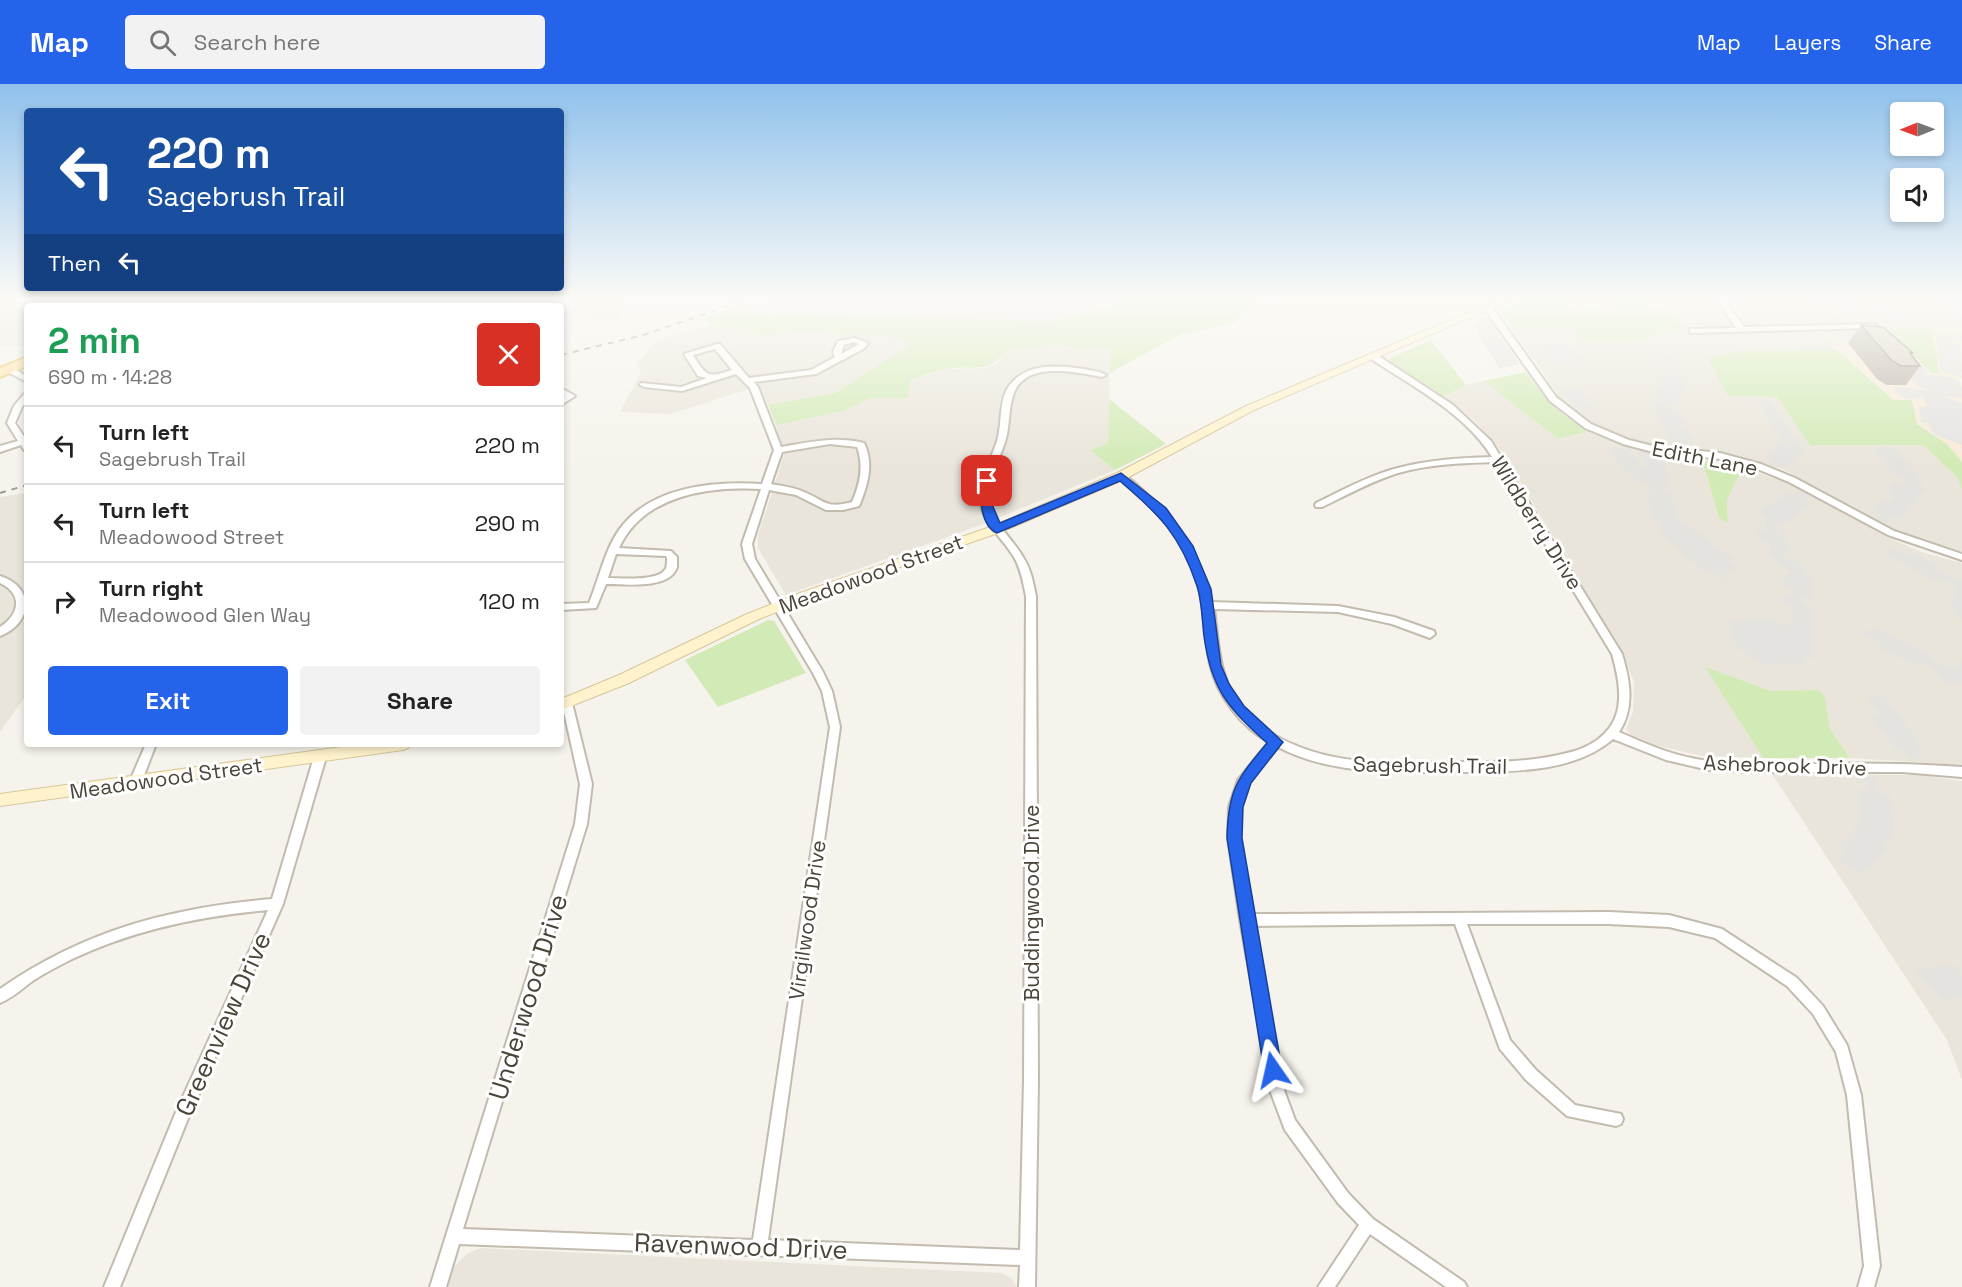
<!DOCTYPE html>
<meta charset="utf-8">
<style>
:root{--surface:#fff;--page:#f2f2f2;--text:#222;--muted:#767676;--line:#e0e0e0;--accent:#2563eb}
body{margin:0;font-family:"Space Grotesk",sans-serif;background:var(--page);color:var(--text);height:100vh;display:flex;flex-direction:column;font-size:22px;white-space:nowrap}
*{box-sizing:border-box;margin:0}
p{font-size:20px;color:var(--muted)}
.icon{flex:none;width:33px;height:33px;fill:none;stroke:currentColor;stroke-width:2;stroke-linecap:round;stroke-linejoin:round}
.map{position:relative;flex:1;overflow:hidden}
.details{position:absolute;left:24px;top:219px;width:540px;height:444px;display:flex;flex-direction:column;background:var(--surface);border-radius:6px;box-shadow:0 3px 9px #0003}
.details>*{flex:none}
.banner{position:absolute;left:24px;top:24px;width:540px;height:183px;border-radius:6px;box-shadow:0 3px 9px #0003;background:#1a4fa0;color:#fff;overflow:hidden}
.needle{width:39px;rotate:269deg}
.buttons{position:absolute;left:1890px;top:18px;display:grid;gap:12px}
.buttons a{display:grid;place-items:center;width:54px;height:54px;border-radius:6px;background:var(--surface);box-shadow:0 3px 9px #0003;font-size:30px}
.pin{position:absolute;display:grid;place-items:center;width:51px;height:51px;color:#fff;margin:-26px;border-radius:12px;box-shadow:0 3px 9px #0006}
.me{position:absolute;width:66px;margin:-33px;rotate:349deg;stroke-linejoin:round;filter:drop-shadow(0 0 4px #0008)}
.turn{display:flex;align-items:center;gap:21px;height:126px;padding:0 24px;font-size:27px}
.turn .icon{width:78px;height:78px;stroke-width:2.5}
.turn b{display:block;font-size:42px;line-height:51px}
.then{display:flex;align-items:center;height:57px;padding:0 24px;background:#0003;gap:12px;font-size:22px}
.round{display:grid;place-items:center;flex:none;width:63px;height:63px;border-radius:6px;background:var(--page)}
.overview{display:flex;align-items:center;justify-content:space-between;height:102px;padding:0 24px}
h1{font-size:36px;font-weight:600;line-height:45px;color:#1e9e55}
.primary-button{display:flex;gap:12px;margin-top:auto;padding:12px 24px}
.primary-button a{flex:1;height:69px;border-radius:6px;background:var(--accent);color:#fff;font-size:24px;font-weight:600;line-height:69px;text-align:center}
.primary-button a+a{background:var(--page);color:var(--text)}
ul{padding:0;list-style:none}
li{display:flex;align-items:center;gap:18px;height:78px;padding:0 24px;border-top:2px solid var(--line)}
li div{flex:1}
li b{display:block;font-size:22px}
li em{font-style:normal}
header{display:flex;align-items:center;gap:36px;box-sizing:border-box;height:84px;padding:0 30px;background:var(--accent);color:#fff}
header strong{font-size:28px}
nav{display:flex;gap:33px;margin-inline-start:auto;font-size:21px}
.search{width:420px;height:54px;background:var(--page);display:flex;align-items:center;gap:15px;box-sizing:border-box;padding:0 21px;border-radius:6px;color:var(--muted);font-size:22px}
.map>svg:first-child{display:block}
.residential{fill:#eae5da}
.commercial{fill:#f7ead8}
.green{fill:#d2eab5}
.parking{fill:#e5e3e0}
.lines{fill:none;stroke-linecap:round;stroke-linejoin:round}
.street-casing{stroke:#c2bbae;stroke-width:4}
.secondary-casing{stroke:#d6c79b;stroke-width:2}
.primary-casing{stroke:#e6c16a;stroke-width:4}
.street{fill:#fff;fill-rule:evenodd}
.secondary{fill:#fff3cd;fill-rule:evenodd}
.primary{fill:#ffe39c;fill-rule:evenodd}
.rail{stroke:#9a9a9a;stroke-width:2;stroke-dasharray:6 6;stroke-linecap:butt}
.wall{fill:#bab2a6}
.building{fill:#d8cfc1;stroke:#979187;stroke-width:1.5}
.route{fill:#2563eb;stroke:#184099;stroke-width:1.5}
.labels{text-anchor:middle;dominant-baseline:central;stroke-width:6;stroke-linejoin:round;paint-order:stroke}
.street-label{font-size:21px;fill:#4b4439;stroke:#fff}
.near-street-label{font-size:26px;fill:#4b4439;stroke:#fff}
</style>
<header>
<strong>Map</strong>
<div class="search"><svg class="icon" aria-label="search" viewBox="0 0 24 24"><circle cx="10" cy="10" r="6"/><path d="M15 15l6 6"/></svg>Search here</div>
<nav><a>Map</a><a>Layers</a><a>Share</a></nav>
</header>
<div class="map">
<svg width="1962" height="1203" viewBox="0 0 1962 1203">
<rect width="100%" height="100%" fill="#f6f3ec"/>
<path class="residential" d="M0 215H105L115 222H27V262H0Z
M198 215H625L617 235 561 230V222H209Z
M1553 215H1610L1622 225 1608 230 1594 222 1576 228Z
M1643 215H1715L1734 241 1732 244 1686 245 1692 250 1816 246 1837 266 1740 267 1728 312 1777 313 1810 361H1923L1957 393 1962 406V468L1918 455 1890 443 1784 386 1752 375 1710 366 1658 362 1636 357 1596 341 1561 315 1513 245 1573 244 1583 257H1641L1661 248 1685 245 1651 225Z
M1728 215H1791L1815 241 1752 243 1746 241Z
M713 240 721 244 738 243 759 250 811 248 890 252 912 261 833 309 768 321 759 302 670 330 620 328 641 288 637 279 658 256Z
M1053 261 1110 265 1108 359 1090 366 1115 386 978 442 786 511 758 464V451L784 371 776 341 844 327 871 314H908L910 296 947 285 985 284 997 280 1007 266Z
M1484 297 1558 355 1588 347 1634 365 1702 376 1719 434 1728 439 1727 416 1743 383 1794 402 1889 454 1921 468 1962 479V681L1850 674 1830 645 1825 613 1819 606 1771 607 1706 584 1763 674 1702 672 1655 661 1631 651 1626 645 1633 628 1634 598 1621 566 1503 369 1474 336 1444 312 1466 301Z
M27 409V610L0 648V413Z
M1772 690 1918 691 1962 697V996L1947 956Z
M480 1164 1001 1189 1011 1194 1017 1203H448L454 1183 467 1170Z"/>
<path class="commercial" d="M1791 215H1962V295L1957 294 1962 300V378L1947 360 1917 339 1816 246 1884 245 1879 240 1815 241Z"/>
<path class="green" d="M1136 215H1255L1235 238 1179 251 1110 289V265L1053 261 1007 266C987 292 975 280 947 285 935 287 922 292 910 296L908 314H871L844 327 776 341 768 321 834 309 911 261 890 252 811 248 759 250 738 243 721 244 704 235 732 224 744 229 1048 237 1068 234Z
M1527 215H1553L1576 228 1594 222 1608 230 1621 225 1610 215H1643L1652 225H1666L1685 245 1661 248 1641 257H1583L1573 244 1513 245 1500 227Z
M1889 245H1931L1939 289H1931Z
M1431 256 1466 301 1444 312 1390 278V274Z
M1837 266 1893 316H1912L1917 340 1947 360 1962 378V406L1957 393 1923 361H1810L1777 313 1728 312 1708 275 1740 267Z
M1526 288C1544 315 1561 331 1588 347L1558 355 1484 297Z
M1109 315 1166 360 1115 386 1090 366 1108 359Z
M1702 376 1743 383 1727 416 1728 439 1719 434Z
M768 536 774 537 806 589 718 623 685 576Z
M1705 583 1771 607 1819 606 1825 613 1830 645 1850 674H1763Z"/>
<path class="parking" d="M772 215H1126L1072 232 1045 236 868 233 747 227Z
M1804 215H1824L1846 238H1826Z
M1830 215H1850L1872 238H1851Z
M1857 215H1864L1868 219H1892L1911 237 1950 236 1930 215H1962V243H1898L1885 239Z
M1482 234 1489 236 1519 280 1499 284 1473 240Z
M1827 247H1881L1890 250 1928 288 1924 290 1955 294 1962 303V314L1943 312 1962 319V361L1933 350 1929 340 1921 338 1919 323H1927L1924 314 1918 312 1920 315H1905L1896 308 1894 303 1929 306 1918 302 1909 293 1914 292 1904 288 1879 258H1837Z
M1936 250 1962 251V256H1952L1960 259 1962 288 1957 289 1962 291V294L1941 287Z
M1539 260H1566L1575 263 1583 277H1576L1577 280H1552L1546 274H1533L1528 267 1541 265Z
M1651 267 1674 271 1684 294H1677L1685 299 1678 321 1670 320V324L1678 326 1693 358H1686L1691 365H1679L1677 358 1670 356 1652 319H1659L1661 313 1656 311 1662 295 1659 287 1666 286 1664 282 1657 280Z
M1562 305 1583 306 1593 327 1578 329 1571 323 1575 321 1573 316 1566 315Z
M1761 314H1769L1799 361 1805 365 1788 383 1769 380 1772 377 1766 372 1779 358 1786 361 1789 359 1780 355 1756 317H1762Z
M1606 362 1631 366 1641 379 1636 381 1641 384 1647 382 1636 366 1657 370V377L1665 379 1669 404 1662 405 1670 407 1677 431 1671 432 1681 436 1734 475 1730 478 1737 483 1722 492 1726 497H1722L1712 487 1703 488 1664 451 1657 440 1663 439 1655 437 1645 412 1654 413 1647 406 1651 399 1640 398 1622 384Z
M1886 363 1895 364 1923 398 1916 399 1925 404 1902 435 1892 432 1885 440 1875 435 1880 430 1872 426 1882 415 1890 418 1895 412 1887 407 1894 398 1903 402 1906 398 1903 392 1894 391 1872 364Z
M1802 407 1810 412 1804 416 1811 420 1782 442 1774 441 1775 444 1782 445 1790 469 1782 470 1787 476H1795L1807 486 1801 487 1803 489 1811 491 1812 515 1803 513V520L1813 524V575L1803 573 1806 579 1763 581 1736 563 1729 537 1775 535 1781 542 1793 540V524L1783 519 1784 510 1793 512V505L1784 501V490H1793L1770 472 1768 468 1771 466 1770 460 1760 458 1756 446 1764 447 1767 433 1760 428 1787 408 1794 411Z
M1892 463 1909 472 1915 469 1938 481 1936 486 1962 497V537L1950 520 1957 504 1940 493 1934 496 1887 471V467Z
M1876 544 1931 571 1932 577 1957 585 1959 584 1954 578H1962V599L1946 601 1931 583 1921 578 1915 581 1879 564 1880 559 1863 551 1866 545 1874 548Z
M1866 612H1884L1924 664 1917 666 1923 675H1911L1905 667 1896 666 1871 632 1879 630Z
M1861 693H1873L1880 708 1891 712 1895 742 1891 757 1880 756 1888 765 1871 782 1858 790 1836 775 1846 769 1838 761 1846 756 1859 738 1861 725 1858 705 1866 707 1867 704Z
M1945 881 1957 882 1962 892V913L1941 916 1915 886Z"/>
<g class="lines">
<g class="street-casing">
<path id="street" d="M114 215H123L132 222H123Z
M1717 215H1724L1744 243 1873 240 1877 242 1873 244 1690 249V245H1693L1736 244Z
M1485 222H1491L1556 313 1591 340 1629 356 1653 362 1720 369 1761 380 1795 394 1894 447 1962 470V476L1888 451 1789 398 1755 384 1720 375 1653 368 1623 360 1585 344 1550 317 1484 224Z
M854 254 868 259 865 264 816 290 754 298 758 303 781 363C810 358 835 352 864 359 874 379 868 400 860 420L859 422 843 426H826L796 411 769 406 752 460 755 475 823 588 832 607 840 643 768 1156 1020 1166 1024 996 1026 512C1023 498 1021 485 1014 473 1003 455 984 440 980 418 977 397 991 377 997 357 1002 341 999 322 1006 307 1021 278 1057 281 1084 285 1092 287 1100 287 1106 291L1102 293C1075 288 1023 276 1013 312 1008 327 1010 343 1005 358 999 377 985 397 989 419 994 441 1013 455 1023 473 1031 485 1033 498 1036 512L1038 996 1035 1203H1019L1020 1181 459 1160 446 1203H430L575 740 580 700 562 619 563 616H571L572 619 592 700 587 740 463 1145 753 1156 830 643 822 607 813 589 745 475 742 460 761 405C709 402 643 411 619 464L671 467 677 473C677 476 677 480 677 483 670 506 624 500 606 500L596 524 561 526V520L589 519C599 495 604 468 619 446 650 402 714 397 762 400L774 366 750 304 736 290 682 307 644 303 640 301 641 299 681 303 707 294 698 292 684 270 717 260H720L749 294 811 286 835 273 833 268 838 257ZM854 258 859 260 841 270 844 261ZM715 265 732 286C707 294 707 293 693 271ZM830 360 857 363C864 382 860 400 852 418 825 425 826 417 804 408 793 403 782 402 771 400L782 368ZM616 470 666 472 667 474C667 476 667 482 666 484 660 498 621 494 608 494Z
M1371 271H1377L1453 321 1491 357 1622 570C1630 596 1635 624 1619 648 1644 659 1669 670 1696 675 1732 682 1770 680 1806 680 1858 679 1910 679 1962 683V693L1902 688H1753L1709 686 1666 676 1613 655C1571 691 1507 687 1454 688 1396 688 1331 691 1278 663 1269 674 1256 686 1249 698 1229 735 1246 792 1251 830L1609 828 1669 831 1722 845 1797 894 1823 922 1847 961 1861 1011 1880 1182 1874 1203H1858L1864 1182 1847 1011 1836 968 1813 930 1787 902 1715 854 1669 843 1609 840H1467L1510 956 1536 986 1575 1021 1621 1030 1623 1035 1621 1040 1616 1042 1567 1032 1526 996 1500 965 1455 840 1253 842 1285 1009 1295 1036 1348 1109 1373 1135 1464 1198 1467 1203H1446L1370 1150 1335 1203H1318L1359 1141 1338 1119 1285 1046 1271 1009 1240 836 1228 754 1229 723 1238 696 1269 658C1241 643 1217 611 1210 580 1203 547 1206 515 1192 482 1182 459 1166 437 1147 419 1137 410 1126 402 1117 392L1121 389 1124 390C1168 426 1198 462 1212 518L1338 522 1394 533 1434 547 1435 550 1430 554 1392 540 1338 528 1214 525C1219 561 1218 597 1245 627 1259 642 1278 655 1297 662 1348 683 1409 679 1463 678 1498 678 1533 678 1567 669 1581 666 1596 659 1606 648 1626 627 1619 595 1612 570L1495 378C1463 379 1430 380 1398 389 1372 397 1347 411 1322 423H1316L1315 421 1316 419C1341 407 1366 393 1394 385 1426 376 1459 374 1492 373 1466 330 1412 302 1371 275Z
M6 283H12L27 293V298L6 287Z
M561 304 575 312 561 321V315L565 312 561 309Z
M24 310H27V317L22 323 15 339 27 357V367L24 366 21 361 0 368V362L18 357 7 339 14 322Z
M0 492C35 503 33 539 0 552V543C20 530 23 510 0 499Z
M146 660H156L141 699 139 702 135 704 131 702 129 699Z
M320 669 324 670 326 673 283 820 187 1037 120 1203H104L176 1028 268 826C199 832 132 846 70 876 58 882 45 889 34 896 23 904 12 914 0 919V905C85 846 170 824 272 815L314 673 316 670Z"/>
</g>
<g class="secondary-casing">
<path id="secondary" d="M1501 215H1514L1254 326 1125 395 1001 448 808 515 757 536 629 599 561 626V615L619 591 747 530 800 509 993 442 1117 389 1246 322Z
M363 660H410L408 664 403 666 0 722V710Z"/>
</g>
<g class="primary-casing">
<path id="primary" d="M160 215H175L164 222H148Z
M27 273V282L0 293V284Z"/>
</g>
<use href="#street" class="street"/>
<use href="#secondary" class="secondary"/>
<use href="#primary" class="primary"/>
<path class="rail" d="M561 271 643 251 749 215
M0 409 27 401"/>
</g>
<path class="wall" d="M1861 241 1913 269 1911 270 1920 282 1906 301H1887L1878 296 1848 259Z"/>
<path class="building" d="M1861 241 1883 243 1913 269H1910L1920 282H1901L1892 277Z"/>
<linearGradient id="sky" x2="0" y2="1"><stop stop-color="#8fc1ec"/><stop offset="0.56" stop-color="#fbfaf6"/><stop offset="1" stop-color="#fbfaf6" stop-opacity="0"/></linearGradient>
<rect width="1962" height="384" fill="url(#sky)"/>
<path class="route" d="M1121 389 1166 424 1193 462 1211 505 1221 581 1229 600 1244 622 1283 658 1251 699 1243 723 1242 754 1282 986 1279 992 1273 995 1267 992 1264 986 1227 754C1228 706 1237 695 1267 659 1228 624 1211 605 1204 552 1202 536 1202 517 1197 502 1180 451 1160 431 1120 397L997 449C980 442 980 412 981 397L991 395V418L1000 439Z"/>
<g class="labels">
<g class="street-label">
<text transform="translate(1705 374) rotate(11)">Edith Lane</text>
<text transform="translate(1537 439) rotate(58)">Wildberry Drive</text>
<text transform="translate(871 490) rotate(-20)">Meadowood Street</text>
<text transform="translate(1430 681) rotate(1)">Sagebrush Trail</text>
<text transform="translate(1785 681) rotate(2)">Ashebrook Drive</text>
<text transform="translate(166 694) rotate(-8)">Meadowood Street</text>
<text transform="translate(1031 819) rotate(-90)">Buddingwood Drive</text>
<text transform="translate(807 836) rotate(-82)">Virgilwood Drive</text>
</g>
<g class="near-street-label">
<text transform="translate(528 913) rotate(-73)">Underwood Drive</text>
<text transform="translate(223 940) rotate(-66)">Greenview Drive</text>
<text transform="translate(741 1162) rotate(2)">Ravenwood Drive</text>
</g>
</g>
</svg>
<div class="buttons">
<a><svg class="needle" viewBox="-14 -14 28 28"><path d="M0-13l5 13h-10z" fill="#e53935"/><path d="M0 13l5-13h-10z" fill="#767676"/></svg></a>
<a><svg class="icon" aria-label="sound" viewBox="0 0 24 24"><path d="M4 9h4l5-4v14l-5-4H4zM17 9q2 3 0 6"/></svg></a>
</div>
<div class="pin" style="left:987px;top:397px;background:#d93025"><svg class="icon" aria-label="arrive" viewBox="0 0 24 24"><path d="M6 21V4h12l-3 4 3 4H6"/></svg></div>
<svg class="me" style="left:1273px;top:986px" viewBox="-20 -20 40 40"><path d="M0-17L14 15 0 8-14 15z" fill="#2563eb" stroke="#fff" stroke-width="4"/></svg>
<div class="banner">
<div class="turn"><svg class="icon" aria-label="left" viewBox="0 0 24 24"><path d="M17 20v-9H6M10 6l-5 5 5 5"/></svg><div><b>220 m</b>Sagebrush Trail</div></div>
<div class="then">Then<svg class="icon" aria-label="left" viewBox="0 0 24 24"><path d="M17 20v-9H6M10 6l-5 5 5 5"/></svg></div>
</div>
<section class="details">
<div class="overview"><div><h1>2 min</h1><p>690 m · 14:28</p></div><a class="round" style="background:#d93025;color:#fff"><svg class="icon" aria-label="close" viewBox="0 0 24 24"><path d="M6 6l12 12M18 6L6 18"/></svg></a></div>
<ul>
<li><svg class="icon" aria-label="left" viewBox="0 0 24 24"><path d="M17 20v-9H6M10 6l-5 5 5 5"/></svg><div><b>Turn left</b><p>Sagebrush Trail</p></div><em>220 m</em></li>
<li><svg class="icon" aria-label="left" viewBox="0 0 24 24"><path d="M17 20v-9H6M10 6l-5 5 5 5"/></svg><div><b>Turn left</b><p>Meadowood Street</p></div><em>290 m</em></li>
<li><svg class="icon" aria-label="right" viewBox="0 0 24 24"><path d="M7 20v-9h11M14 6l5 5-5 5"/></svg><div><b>Turn right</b><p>Meadowood Glen Way</p></div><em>120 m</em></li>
</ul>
<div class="primary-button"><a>Exit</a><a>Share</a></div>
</section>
</div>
